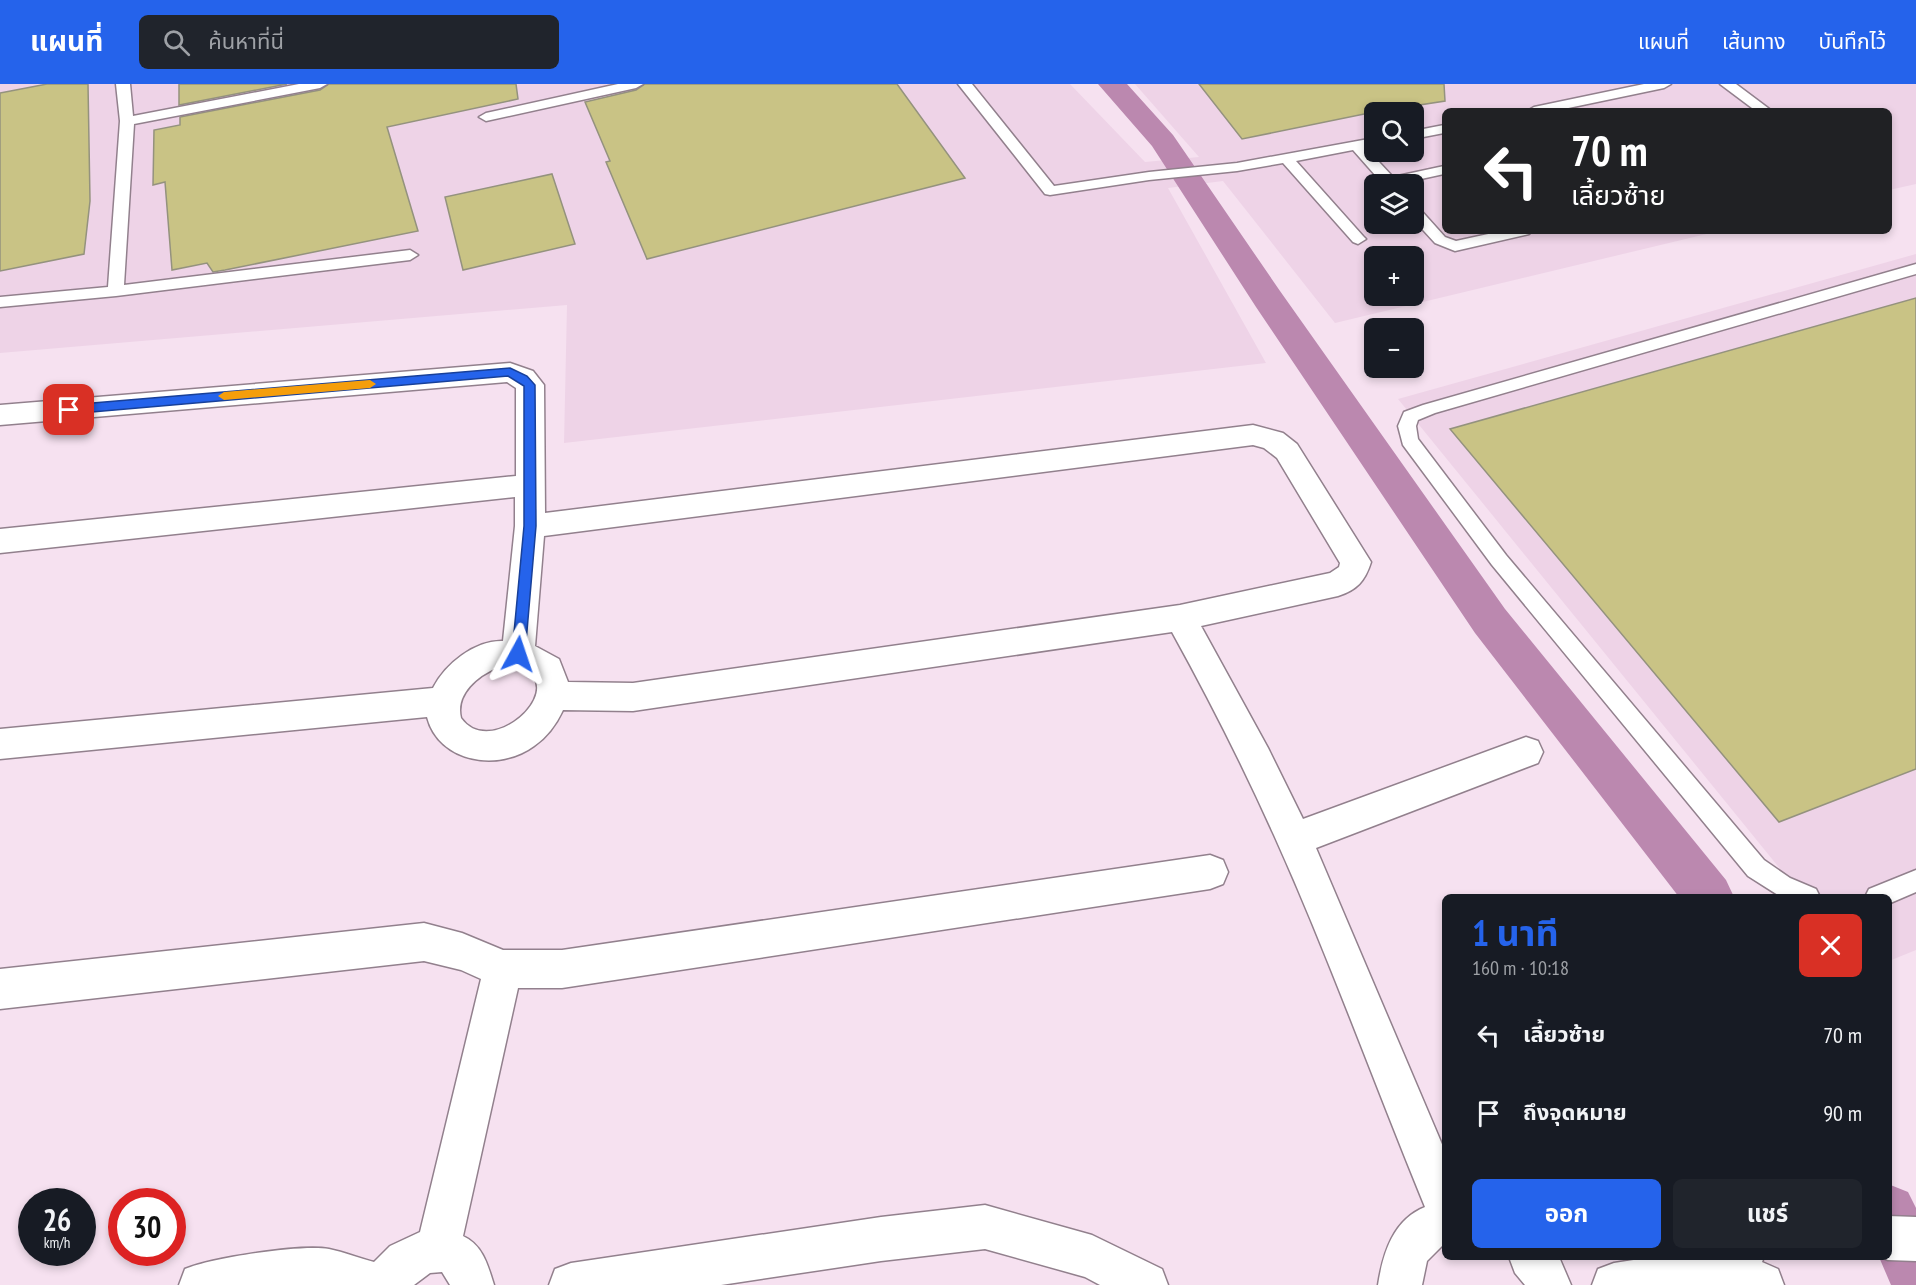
<!DOCTYPE html>
<html lang="th">
<meta charset="utf-8">
<style>
:root{--surface:#171b24;--page:#20242c;--text:#f1f3f6;--muted:#9ea1a6;--accent:#2563eb}
body{margin:0;font-family:"PT Sans Narrow","Noto Sans Thai",sans-serif;background:var(--page);color:var(--text);height:100vh;display:flex;flex-direction:column;font-size:22px;white-space:nowrap}
*{box-sizing:border-box;margin:0}
p{font-size:20px;color:var(--muted)}
.icon{flex:none;width:33px;height:33px;fill:none;stroke:currentColor;stroke-width:2;stroke-linecap:round;stroke-linejoin:round}
.map{position:relative;flex:1;overflow:hidden}
.side{position:absolute;left:1442px;top:810px;width:450px;height:366px;display:flex;flex-direction:column;background:var(--surface);border-radius:9px;box-shadow:0 3px 9px #0003}
.side>*{flex:none}
.hud{position:absolute;left:1442px;top:24px;width:450px;height:126px;border-radius:9px;box-shadow:0 3px 9px #0003;background:#202124;color:#fff;overflow:hidden}
.controls{position:absolute;left:1364px;top:18px;display:grid;gap:12px}
.controls a{display:grid;place-items:center;width:60px;height:60px;border-radius:9px;background:var(--surface);box-shadow:0 3px 9px #0003;font-size:30px}
.speed{position:absolute;left:18px;top:1104px;display:flex;gap:12px;font-size:30px;font-weight:700;text-align:center}
.speed>*{display:grid;place-content:center;width:78px;height:78px;border-radius:50%;background:var(--surface);box-shadow:0 3px 9px #0003;line-height:1}
.speed small{font-size:15px;font-weight:400}
.speed .limit{border:9px solid #d22;background:#fff;color:#111}
.pin{position:absolute;display:grid;place-items:center;width:51px;height:51px;color:#fff;margin:-26px;border-radius:12px;box-shadow:0 3px 9px #0006}
.me{position:absolute;width:66px;margin:-33px;rotate:5deg;stroke-linejoin:round;filter:drop-shadow(0 0 4px #0008)}
.turn{display:flex;align-items:center;gap:21px;height:126px;padding:0 30px;font-size:27px}
.turn .icon{width:78px;height:78px;stroke-width:2.5}
.turn b{display:block;font-size:42px;line-height:51px}
.round{display:grid;place-items:center;flex:none;width:63px;height:63px;border-radius:9px;background:var(--page)}
.overview{display:flex;align-items:center;justify-content:space-between;height:102px;padding:0 30px}
h1{font-size:36px;font-weight:700;line-height:45px;color:var(--accent)}
.action{display:flex;gap:12px;margin-top:auto;padding:12px 30px}
.action a{flex:1;height:69px;border-radius:9px;background:var(--accent);color:#fff;font-size:24px;font-weight:700;line-height:69px;text-align:center}
.action a+a{background:var(--page);color:var(--text)}
ul{padding:0;list-style:none}
li{display:flex;align-items:center;gap:18px;height:78px;padding:0 30px}
li div{flex:1}
li b{display:block;font-size:22px}
li em{font-style:normal}
header{display:flex;align-items:center;gap:36px;box-sizing:border-box;height:84px;padding:0 30px;background:var(--accent);color:#fff}
header strong{font-size:28px}
nav{display:flex;gap:33px;margin-inline-start:auto;font-size:21px}
.search{width:420px;height:54px;background:var(--page);display:flex;align-items:center;gap:15px;box-sizing:border-box;padding:0 21px;border-radius:9px;color:var(--muted);font-size:22px}
.map>svg:first-child{display:block}
.built{fill:#eed3e7;fill-rule:evenodd}
.lines{fill:none;stroke-linecap:round;stroke-linejoin:round}
.canal{fill:#bb88af;fill-rule:evenodd}
.building{fill:#c9c385;stroke:#94927e;stroke-width:1.5}
.service-casing{stroke:#92808d;stroke-width:3}
.minor-casing{stroke:#92808d;stroke-width:3}
.service{fill:#fff;fill-rule:evenodd}
.minor{fill:#fff;fill-rule:evenodd}
.route{fill:#2563eb;stroke:#184099;stroke-width:1.5}
.slow{fill:#f59e0b}
</style>
<header>
<strong>แผนที่</strong>
<div class="search"><svg class="icon" aria-label="search" viewBox="0 0 24 24"><circle cx="10" cy="10" r="6"/><path d="M15 15l6 6"/></svg>ค้นหาที่นี่</div>
<nav><a>แผนที่</a><a>เส้นทาง</a><a>บันทึกไว้</a></nav>
</header>
<div class="map">
<svg width="1916" height="1201" viewBox="0 0 1916 1201">
<rect width="100%" height="100%" fill="#f6e1f0"/>
<path class="built" d="M0 0H1070L1145 78 1199 73 1135 0H1916V100L1889 106 1888 27H1444V147H1719L1335 239 1223 97 1168 104 1266 279 564 359 567 221 0 269ZM1374 28H1413V68H1374ZM1374 100H1413V140H1374ZM1374 172H1413V212H1374Z
M1916 170V866L1889 877 1888 813H1803L1398 315Z"/>
<g class="lines">
<path class="canal" d="M1098 0H1127L1173 51 1280 207 1505 525 1726 796 1734 813H1679L1475 549 1256 223 1152 62Z
M1888 1100 1908 1108 1916 1124V1201H1891L1879 1173H1888Z"/>
</g>
<path class="building" d="M47 0H88L90 117 84 170 0 187V9Z
M179 0H287L179 21Z
M329 0H516L518 15 387 43 418 147 225 186 213 188 207 179 172 186 165 98 153 101 154 46 180 41V33L320 6Z
M645 0H897L965 94 647 175 606 78 610 77 585 18 636 6Z
M1199 0H1444L1445 17 1374 28 1242 55Z
M552 90 575 160 463 186 445 113Z
M1916 214V685L1779 738 1450 345Z"/>
<g class="lines">
<g class="service-casing">
<path id="service" d="M116 0H130L133 32 299 0H327L320 4 134 40 124 201 410 166 418 171 410 176 116 212 0 223V213L108 203 120 37Z
M618 0H643L636 4 486 37 479 33 486 29Z
M958 0H972L1054 102 1149 88 1237 79 1374 54V62L1366 64 1393 93 1444 82V90L1398 100H1383L1353 66 1296 77 1363 152 1366 155 1358 160 1353 158 1283 79 1237 87 1149 96 1050 111 1045 110Z
M1644 0H1671L1664 4 1554 27H1527L1534 23Z
M1720 0H1736L1772 27H1756Z
M1444 41V49L1413 55V47Z
M1413 121 1418 123 1445 153 1456 157 1502 147H1532L1529 150 1455 167 1435 159 1413 135Z
M1916 180V190L1435 329 1418 336 1416 342 1418 355 1506 471 1764 776 1790 794 1816 805 1820 813H1781L1748 792 1492 481 1403 361 1398 342 1404 328 1423 321Z
M1916 786V808L1888 820V813H1865L1869 805Z"/>
</g>
<g class="minor-casing">
<path id="minor" d="M510 279 533 287 544 301 545 429 1253 341 1283 349 1297 360 1371 478C1365 497 1357 506 1338 512L1201 542 1268 664 1303 735 1526 653 1538 657 1543 668 1538 679 1316 764 1444 1065V1160L1427 1177 1422 1201H1378C1383 1169 1393 1136 1425 1123 1374 999 1329 873 1274 751 1243 682 1209 615 1172 548L633 627 563 626C556 641 547 653 534 662 499 688 439 679 427 633L0 675V645L433 604C445 580 475 556 503 557L515 442V413L0 469V445L516 392V304L507 298 0 341V321ZM1253 361 1264 364 1277 374 1340 479 1339 483 1330 489 1180 521 633 599 568 598 559 575 535 562 544 452ZM499 583C510 585 527 584 534 594 552 619 488 672 461 634 455 610 478 591 499 583Z
M1210 771 1223 776 1228 788 1223 800 1210 805 562 904H518L463 1152C483 1161 488 1182 494 1201H450L442 1188 430 1189 414 1201H179L185 1185C211 1174 301 1160 329 1165 344 1168 359 1174 374 1178L390 1162 420 1148 481 895 461 886 424 877 0 925V885L424 839 462 849 503 866H562Z
M985 1121 1092 1151 1162 1185 1168 1201H1100L1085 1193 985 1165 881 1177 721 1201H549L555 1185 571 1179 881 1133Z
M1888 1132 1916 1133V1177L1888 1176 1881 1173H1888Z
M1509 1173H1559L1571 1201H1525L1515 1189Z
M1653 1173H1764L1762 1178 1778 1185 1784 1201H1592L1598 1185 1614 1179Z"/>
</g>
<use href="#service" class="service"/>
<use href="#minor" class="minor"/>
</g>
<path class="route" d="M510 284 527 292 535 301 536 442 525 570 518 575 512 570 524 442V302L508 292 69 330 64 326 69 321Z"/>
<path class="slow" d="M370 296 376 300 370 304 224 316 218 312 224 308Z"/>
</svg>
<div class="controls">
<a><svg class="icon" aria-label="search" viewBox="0 0 24 24"><circle cx="10" cy="10" r="6"/><path d="M15 15l6 6"/></svg></a>
<a><svg class="icon" aria-label="layers" viewBox="0 0 24 24"><path d="M12 4l9 5-9 5-9-5zM3 14l9 5 9-5"/></svg></a>
<a>+</a>
<a>−</a>
</div>
<div class="speed"><div>26<small>km/h</small></div><div class="limit">30</div></div>
<div class="pin" style="left:69px;top:326px;background:#d93025"><svg class="icon" aria-label="arrive" viewBox="0 0 24 24"><path d="M6 21V4h12l-3 4 3 4H6"/></svg></div>
<svg class="me" style="left:518px;top:570px" viewBox="-20 -20 40 40"><path d="M0-17L14 15 0 8-14 15z" fill="#2563eb" stroke="#fff" stroke-width="4"/></svg>
<div class="hud">
<div class="turn"><svg class="icon" aria-label="left" viewBox="0 0 24 24"><path d="M17 20v-9H6M10 6l-5 5 5 5"/></svg><div><b>70 m</b>เลี้ยวซ้าย</div></div>
</div>
<section class="side">
<div class="overview"><div><h1>1 นาที</h1><p>160 m · 10:18</p></div><a class="round" style="background:#d93025;color:#fff"><svg class="icon" aria-label="close" viewBox="0 0 24 24"><path d="M6 6l12 12M18 6L6 18"/></svg></a></div>
<ul>
<li><svg class="icon" aria-label="left" viewBox="0 0 24 24"><path d="M17 20v-9H6M10 6l-5 5 5 5"/></svg><div><b>เลี้ยวซ้าย</b></div><em>70 m</em></li>
<li><svg class="icon" aria-label="arrive" viewBox="0 0 24 24"><path d="M6 21V4h12l-3 4 3 4H6"/></svg><div><b>ถึงจุดหมาย</b></div><em>90 m</em></li>
</ul>
<div class="action"><a>ออก</a><a>แชร์</a></div>
</section>
</div>
